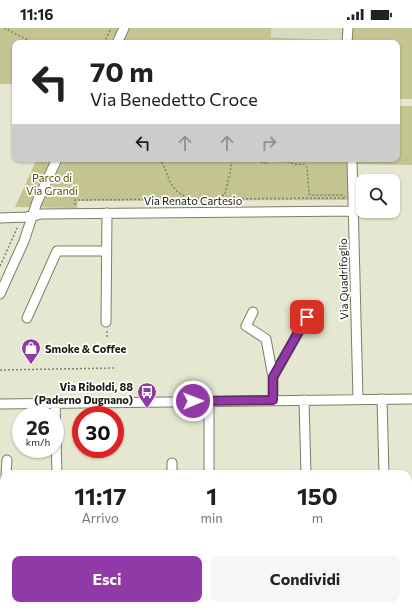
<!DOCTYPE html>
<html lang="it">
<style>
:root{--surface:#fff;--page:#f6f6f6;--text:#202124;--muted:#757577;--accent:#913aa7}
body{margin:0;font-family:Commissioner,sans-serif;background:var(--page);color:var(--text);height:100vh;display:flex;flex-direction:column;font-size:15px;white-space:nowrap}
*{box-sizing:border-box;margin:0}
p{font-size:13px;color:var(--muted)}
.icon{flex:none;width:22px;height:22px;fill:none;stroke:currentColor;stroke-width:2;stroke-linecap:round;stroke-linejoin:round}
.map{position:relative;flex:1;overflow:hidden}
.drawer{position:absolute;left:0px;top:442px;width:412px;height:140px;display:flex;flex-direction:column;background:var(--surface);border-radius:12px 12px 0 0;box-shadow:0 1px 3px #0004}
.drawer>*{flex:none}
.guide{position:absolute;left:12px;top:12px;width:388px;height:122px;border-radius:8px;box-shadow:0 1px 3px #0004;background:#fff;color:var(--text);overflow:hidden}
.buttons{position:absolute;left:356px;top:146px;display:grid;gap:8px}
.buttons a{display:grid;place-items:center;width:44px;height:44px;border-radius:8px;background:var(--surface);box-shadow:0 1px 3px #0004;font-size:20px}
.speed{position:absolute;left:12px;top:378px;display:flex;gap:8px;font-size:20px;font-weight:700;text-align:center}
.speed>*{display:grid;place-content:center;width:52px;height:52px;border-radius:50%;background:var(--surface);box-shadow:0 1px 3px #0004;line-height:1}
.speed small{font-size:10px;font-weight:400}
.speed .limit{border:6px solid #d22;background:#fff;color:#111}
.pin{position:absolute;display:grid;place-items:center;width:34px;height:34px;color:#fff;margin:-17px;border-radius:8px;box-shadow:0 2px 6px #0006}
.me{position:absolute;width:44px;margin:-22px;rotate:89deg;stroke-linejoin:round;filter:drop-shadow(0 0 3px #0008)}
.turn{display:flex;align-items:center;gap:14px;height:84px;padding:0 12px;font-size:18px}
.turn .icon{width:52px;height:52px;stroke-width:2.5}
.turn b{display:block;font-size:28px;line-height:34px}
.lanes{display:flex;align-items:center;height:38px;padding:0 12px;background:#0003;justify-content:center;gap:20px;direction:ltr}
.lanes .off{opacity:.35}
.eta{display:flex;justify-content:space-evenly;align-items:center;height:68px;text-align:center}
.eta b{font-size:24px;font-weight:700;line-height:28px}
.action{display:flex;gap:8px;margin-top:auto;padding:8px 12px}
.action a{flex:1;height:46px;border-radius:8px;background:var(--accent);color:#fff;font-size:16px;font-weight:700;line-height:46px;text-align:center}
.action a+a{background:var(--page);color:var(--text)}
.status{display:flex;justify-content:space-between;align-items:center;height:28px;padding:0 20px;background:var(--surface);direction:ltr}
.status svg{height:11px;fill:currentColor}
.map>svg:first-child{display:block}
.built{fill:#d9dabd}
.green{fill:#c3c490}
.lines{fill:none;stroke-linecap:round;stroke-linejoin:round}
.minor-casing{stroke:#7d7d69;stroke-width:11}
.path{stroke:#808172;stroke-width:1.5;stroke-dasharray:2 2;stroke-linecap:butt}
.minor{stroke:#fff;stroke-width:9}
.route-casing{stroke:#5e266d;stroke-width:10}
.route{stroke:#913aa7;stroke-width:7}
.labels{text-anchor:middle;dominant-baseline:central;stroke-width:3.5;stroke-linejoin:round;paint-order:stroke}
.park-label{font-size:11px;fill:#545200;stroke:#fff}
.street-label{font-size:11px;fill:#1a1b13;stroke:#fff}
.poi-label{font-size:11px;font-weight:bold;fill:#1a1b13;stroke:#fff;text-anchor:start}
</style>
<div class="status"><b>11:16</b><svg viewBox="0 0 49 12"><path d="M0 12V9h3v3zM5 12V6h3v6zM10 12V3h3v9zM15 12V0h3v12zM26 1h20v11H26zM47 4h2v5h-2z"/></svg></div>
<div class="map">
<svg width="412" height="582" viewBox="0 0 412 582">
<rect width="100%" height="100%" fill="#e6e7d0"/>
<path class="built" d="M271 0H346L345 12 271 8Z"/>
<path class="green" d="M0 0H271V9L342 12V15H15V56H0Z
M352 0H412V71H397V15H352Z
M397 78H412V137L356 136V131H397Z
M37 131H349L350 172 78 173 77 180 15 179Z
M0 544 4 547V578H47L53 582H0Z"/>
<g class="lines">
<g class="minor-casing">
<path id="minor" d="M117 15 124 0
M347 15 348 0
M352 131 358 371
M0 190 27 189 41 186 354 183
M0 266 24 213 37 174 57 131
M253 284 246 298 266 311 273 349
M27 290 57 223H106
M106 294 107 185
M382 371 384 446
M273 372V349L307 289
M304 372 306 446
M209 373V446
M55 375 57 446
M0 376 412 371
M172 435V446
M6 446 7 432
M0 455H4
M0 519H4
M0 530 4 533
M67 578 71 582
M112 578V582
M201 578 210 579 218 578
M220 578 273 582
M388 578V582"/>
</g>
<path class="path" d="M4 0 34 15
M104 15 111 0
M159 131C171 145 165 161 189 170
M258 131C267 141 269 130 278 131 289 132 290 138 304 136L307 139 309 166 312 167H342L345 169
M220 171 221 168 225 166 230 145 232 131
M75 177V172L344 170
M0 238 18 198
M107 303V311
M0 342 115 340
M0 542 4 545
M51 578 56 582"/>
<use href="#minor" class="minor"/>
</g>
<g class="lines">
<g class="route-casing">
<path id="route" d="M193 373 273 372V349L307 289"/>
</g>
<use href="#route" class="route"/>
</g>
<defs>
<g id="shop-pin" transform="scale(1)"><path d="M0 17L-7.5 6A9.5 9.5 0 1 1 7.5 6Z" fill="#913aa7" stroke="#fff"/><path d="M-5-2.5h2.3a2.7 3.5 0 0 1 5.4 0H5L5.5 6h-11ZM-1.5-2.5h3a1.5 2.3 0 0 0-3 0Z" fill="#fff"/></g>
<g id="bus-pin" transform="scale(1)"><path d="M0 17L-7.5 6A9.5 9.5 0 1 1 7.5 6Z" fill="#913aa7" stroke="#fff"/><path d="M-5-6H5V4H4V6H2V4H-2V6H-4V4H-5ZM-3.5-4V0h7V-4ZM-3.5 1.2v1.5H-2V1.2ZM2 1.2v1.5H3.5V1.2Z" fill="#fff"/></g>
</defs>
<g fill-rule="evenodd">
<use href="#shop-pin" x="31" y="320"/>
<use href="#bus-pin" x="147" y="364"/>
</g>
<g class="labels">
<g class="park-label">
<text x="52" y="149">Parco di<tspan x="52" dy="13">Via Grandi</tspan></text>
</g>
<g class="street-label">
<text x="193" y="172">Via Renato Cartesio</text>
<text transform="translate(343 251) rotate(-91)">Via Quadrifoglio</text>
</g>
<g class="poi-label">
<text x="45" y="320">Smoke &amp; Coffee</text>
<text x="133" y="358" text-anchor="end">Via Riboldi, 88<tspan x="133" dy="13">(Paderno Dugnano)</tspan></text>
</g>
</g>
</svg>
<div class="buttons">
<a><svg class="icon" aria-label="search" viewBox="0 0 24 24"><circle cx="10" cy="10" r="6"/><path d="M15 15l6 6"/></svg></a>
</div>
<div class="speed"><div>26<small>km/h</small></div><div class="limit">30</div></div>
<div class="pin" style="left:307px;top:289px;background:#d93025"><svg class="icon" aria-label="arrive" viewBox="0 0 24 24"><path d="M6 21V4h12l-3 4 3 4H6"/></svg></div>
<svg class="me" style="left:193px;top:373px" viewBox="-20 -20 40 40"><circle r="17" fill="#913aa7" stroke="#fff" stroke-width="3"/><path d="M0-11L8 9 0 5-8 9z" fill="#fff"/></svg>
<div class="guide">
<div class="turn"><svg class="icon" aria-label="left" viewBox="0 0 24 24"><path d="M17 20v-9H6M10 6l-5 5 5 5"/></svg><div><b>70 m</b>Via Benedetto Croce</div></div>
<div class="lanes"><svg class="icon" aria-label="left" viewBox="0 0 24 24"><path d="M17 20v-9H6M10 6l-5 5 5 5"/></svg><svg class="icon off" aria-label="ahead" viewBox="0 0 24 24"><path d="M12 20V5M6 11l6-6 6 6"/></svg><svg class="icon off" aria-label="ahead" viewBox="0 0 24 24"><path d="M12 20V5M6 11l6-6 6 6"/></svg><svg class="icon off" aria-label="right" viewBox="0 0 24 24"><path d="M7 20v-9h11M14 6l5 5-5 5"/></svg></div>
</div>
<section class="drawer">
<div class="eta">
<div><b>11:17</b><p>Arrivo</p></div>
<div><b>1</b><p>min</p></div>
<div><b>150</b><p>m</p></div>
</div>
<div class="action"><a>Esci</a><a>Condividi</a></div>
</section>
</div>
